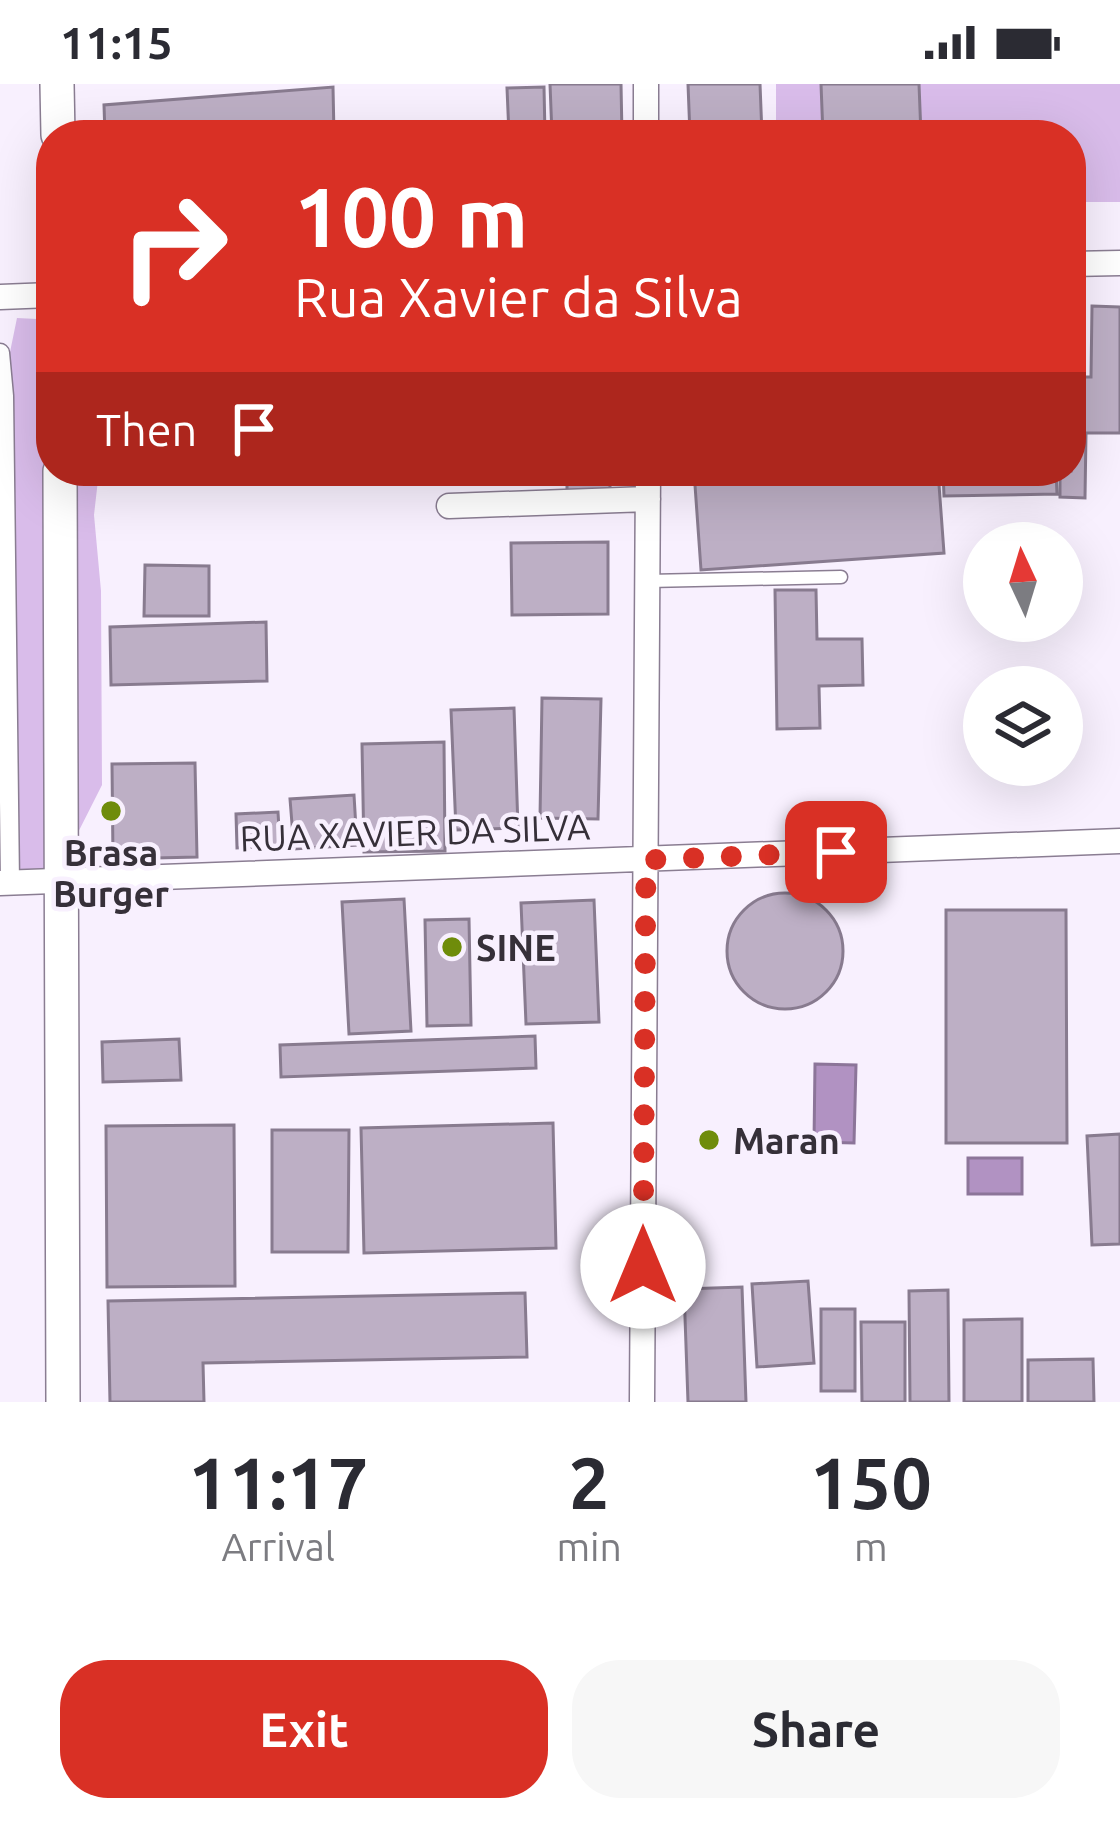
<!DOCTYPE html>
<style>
:root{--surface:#fff;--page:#f7f7f7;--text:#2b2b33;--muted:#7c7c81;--accent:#d93025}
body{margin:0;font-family:Ubuntu,sans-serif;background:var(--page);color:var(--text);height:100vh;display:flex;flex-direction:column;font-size:45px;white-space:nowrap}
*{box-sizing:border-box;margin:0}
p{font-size:39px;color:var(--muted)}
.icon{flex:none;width:66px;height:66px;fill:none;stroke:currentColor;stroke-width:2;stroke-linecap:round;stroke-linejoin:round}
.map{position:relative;height:1318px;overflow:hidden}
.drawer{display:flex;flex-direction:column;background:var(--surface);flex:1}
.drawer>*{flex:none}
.top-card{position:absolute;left:36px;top:36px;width:1050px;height:366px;border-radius:48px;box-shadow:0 12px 48px #0002;background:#d93025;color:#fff;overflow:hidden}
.needle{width:78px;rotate:356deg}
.fabs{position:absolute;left:963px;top:438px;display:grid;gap:24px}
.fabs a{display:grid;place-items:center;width:120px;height:120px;border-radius:50%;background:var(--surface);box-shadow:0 12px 48px #0002;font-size:60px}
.pin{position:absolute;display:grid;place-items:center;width:102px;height:102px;color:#fff;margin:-51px;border-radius:24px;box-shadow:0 6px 18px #0006}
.me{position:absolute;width:132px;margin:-66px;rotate:0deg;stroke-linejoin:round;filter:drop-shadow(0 0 9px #0008)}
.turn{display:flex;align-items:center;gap:42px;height:252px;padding:0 60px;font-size:54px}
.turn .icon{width:156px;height:156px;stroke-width:2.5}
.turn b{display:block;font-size:84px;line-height:102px}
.then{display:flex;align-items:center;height:114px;padding:0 60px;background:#0003;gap:24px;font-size:45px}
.eta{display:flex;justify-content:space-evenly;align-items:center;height:204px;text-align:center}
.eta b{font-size:72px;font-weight:600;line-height:84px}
.button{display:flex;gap:24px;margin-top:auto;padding:24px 60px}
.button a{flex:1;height:138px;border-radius:48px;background:var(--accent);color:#fff;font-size:48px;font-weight:600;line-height:138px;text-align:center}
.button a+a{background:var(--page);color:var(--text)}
.status{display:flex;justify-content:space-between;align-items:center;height:84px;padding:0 60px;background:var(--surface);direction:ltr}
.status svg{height:33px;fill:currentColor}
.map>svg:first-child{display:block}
.green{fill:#d9bcea}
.water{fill:#b192c2;stroke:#8c7599;stroke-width:3}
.building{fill:#bdafc5;stroke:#887b8f;stroke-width:3}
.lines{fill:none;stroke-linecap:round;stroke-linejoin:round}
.service-casing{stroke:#8a7d92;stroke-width:15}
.pedestrian-casing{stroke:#8a7d92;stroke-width:21}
.minor-casing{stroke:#8a7d92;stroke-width:27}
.tertiary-casing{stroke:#8a7d92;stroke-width:36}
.service{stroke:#fff;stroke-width:12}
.pedestrian{stroke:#fff;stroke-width:18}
.minor{stroke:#fff;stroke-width:24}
.tertiary{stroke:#fff;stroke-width:33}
.route{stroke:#d93025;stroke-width:21;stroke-dasharray:0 37.8}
.poi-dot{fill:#6f8c0b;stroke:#f8f0fe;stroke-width:4.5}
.labels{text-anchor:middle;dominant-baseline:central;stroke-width:9;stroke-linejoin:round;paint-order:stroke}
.street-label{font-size:36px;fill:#363039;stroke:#f8f0fe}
.poi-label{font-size:36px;font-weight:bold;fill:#363039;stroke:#f8f0fe;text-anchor:start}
</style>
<div class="status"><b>11:15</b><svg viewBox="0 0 49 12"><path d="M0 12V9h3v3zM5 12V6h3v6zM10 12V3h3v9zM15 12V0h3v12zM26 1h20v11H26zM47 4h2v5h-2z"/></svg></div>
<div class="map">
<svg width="1120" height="1318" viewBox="0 0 1120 1318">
<rect width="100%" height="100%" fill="#f8f0fe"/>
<path class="green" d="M776 0H1120V118H1071V51H776Z
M17 234 37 235 51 241V387H99L94 431 101 507 102 701 55 794 12 795 9 273Z"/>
<path class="water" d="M815 980 856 981 854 1059 814 1058Z
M968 1074H1022V1110H968Z"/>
<path class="building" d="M550 0H621L622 51H552Z
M688 0H760L762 51H690Z
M821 0H919L921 51H823Z
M333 3 334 51H105L104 21Z
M544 3 545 51H509L507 4Z
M1092 222 1120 223V349H1086L1085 414 1060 413V387H1071V293H1091Z
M567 387H610V407L567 409Z
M694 387H938L944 469 701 486Z
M943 387H1056L1057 410 944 412Z
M608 458V530L512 531 511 459Z
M145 481 209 482V532H144Z
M775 506H816L817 555H862L863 601 819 602 820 644 777 645Z
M266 538 267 597 111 601 110 543Z
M542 614 601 615 598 735 540 734Z
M514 624 518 744 456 746 451 626Z
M444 658 445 767 364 768 362 660Z
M195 679 197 773 113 775 112 680Z
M354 711 357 761 294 765 290 715Z
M278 728 280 762 237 764 236 730Z
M727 867a58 58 0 1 1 116 0a58 58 0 1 1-116 0Z
M404 815 411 947 349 950 342 818Z
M594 816 599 938 526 940 521 819Z
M946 826H1066L1067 1059H946Z
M469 835 471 941 427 942 425 836Z
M535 952 536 984 281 993 280 961Z
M179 955 181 996 103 998 102 958Z
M553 1039 556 1164 364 1169 361 1044Z
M234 1041 235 1202 107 1203 106 1042Z
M272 1046H349L348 1168H272Z
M1120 1050V1160L1092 1161 1087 1052Z
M808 1197 814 1279 757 1283 752 1200Z
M742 1203 746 1318H688L684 1205Z
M948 1206 949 1318H910L909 1207Z
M525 1209 527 1273 203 1279 204 1318H110L108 1217Z
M821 1225H855V1307H821Z
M1022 1235V1318H964V1236Z
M861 1238H905V1318H862Z
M1093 1275 1094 1318H1028V1276Z"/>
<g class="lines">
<g class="service-casing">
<path id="service" d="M648 497 841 493"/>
</g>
<g class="pedestrian-casing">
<path id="pedestrian" d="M0 269 4 312 10 799"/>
</g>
<g class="minor-casing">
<path id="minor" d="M646 0V51
M1071 180 1120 179
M0 213 51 211
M449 422 648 415
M0 799 1120 757
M642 1318 648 387"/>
</g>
<g class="tertiary-casing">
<path id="tertiary" d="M57 0 58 51
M60 387 63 1318"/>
</g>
<use href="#service" class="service"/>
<use href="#pedestrian" class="pedestrian"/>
<use href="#minor" class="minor"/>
<use href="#tertiary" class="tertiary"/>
</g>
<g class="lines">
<path class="route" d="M643 1182 646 776 836 768"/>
</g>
<g class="poi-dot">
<circle cx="111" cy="727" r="12"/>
<circle cx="452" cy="863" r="12"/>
<circle cx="709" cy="1056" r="12"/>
</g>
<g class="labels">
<g class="street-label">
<text transform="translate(415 748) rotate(-2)">RUA XAVIER DA SILVA</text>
</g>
<g class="poi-label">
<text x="111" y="768" text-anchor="middle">Brasa<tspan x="111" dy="41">Burger</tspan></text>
<text x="476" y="863">SINE</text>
<text x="733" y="1056">Maran</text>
</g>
</g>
</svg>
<div class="fabs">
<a><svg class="needle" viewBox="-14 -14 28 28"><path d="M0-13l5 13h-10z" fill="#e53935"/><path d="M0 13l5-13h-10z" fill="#7c7c81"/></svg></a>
<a><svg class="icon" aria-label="layers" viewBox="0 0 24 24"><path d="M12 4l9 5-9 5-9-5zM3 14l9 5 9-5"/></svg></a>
</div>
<div class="pin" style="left:836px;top:768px;background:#d93025"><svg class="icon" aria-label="arrive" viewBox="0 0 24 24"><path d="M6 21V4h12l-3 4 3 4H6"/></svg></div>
<svg class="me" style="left:643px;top:1182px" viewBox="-20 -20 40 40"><circle r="19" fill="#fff"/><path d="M0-13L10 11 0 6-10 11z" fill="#d93025"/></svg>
<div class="top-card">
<div class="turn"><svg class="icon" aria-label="right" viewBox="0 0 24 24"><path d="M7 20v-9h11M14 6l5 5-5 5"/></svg><div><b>100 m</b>Rua Xavier da Silva</div></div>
<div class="then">Then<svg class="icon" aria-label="arrive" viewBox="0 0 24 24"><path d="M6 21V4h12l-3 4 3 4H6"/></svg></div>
</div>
</div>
<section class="drawer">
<div class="eta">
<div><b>11:17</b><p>Arrival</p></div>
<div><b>2</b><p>min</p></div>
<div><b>150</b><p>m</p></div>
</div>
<div class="button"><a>Exit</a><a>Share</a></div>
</section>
